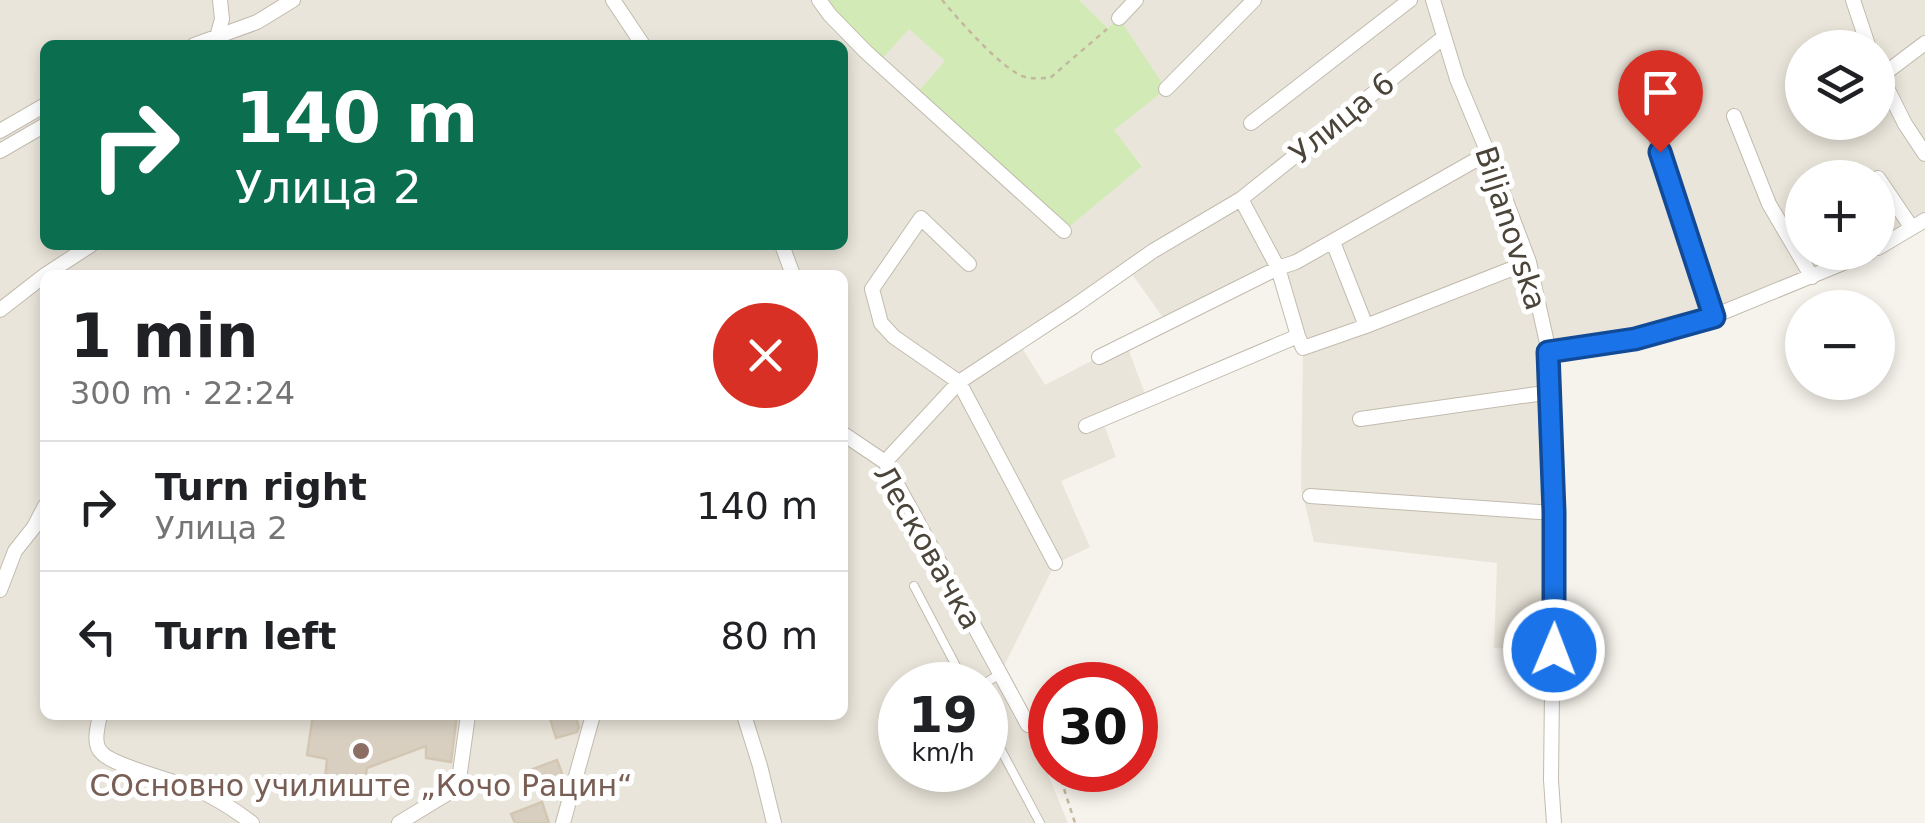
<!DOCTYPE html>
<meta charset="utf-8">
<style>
:root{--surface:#fff;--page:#f2f2f2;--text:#202124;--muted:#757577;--line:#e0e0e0}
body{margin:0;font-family:"DejaVu Sans",sans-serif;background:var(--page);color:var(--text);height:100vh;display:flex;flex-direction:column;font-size:38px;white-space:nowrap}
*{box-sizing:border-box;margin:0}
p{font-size:32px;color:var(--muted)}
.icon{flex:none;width:55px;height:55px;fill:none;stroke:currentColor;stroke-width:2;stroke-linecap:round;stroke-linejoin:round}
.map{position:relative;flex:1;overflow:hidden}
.details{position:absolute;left:40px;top:270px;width:808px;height:450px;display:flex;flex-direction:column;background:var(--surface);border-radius:15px;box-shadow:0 5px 15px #0003}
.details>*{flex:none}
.banner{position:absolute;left:40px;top:40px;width:808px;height:210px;border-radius:15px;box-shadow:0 5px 15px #0003;background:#0b6e4f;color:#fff;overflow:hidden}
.buttons{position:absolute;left:1785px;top:30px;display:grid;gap:20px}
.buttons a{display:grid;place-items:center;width:110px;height:110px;border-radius:50%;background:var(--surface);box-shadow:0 5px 15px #0003;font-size:50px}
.speed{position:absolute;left:878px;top:662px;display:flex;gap:20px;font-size:50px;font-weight:700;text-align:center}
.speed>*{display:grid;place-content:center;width:130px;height:130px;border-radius:50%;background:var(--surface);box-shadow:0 5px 15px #0003;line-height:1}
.speed small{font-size:25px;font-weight:400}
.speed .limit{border:15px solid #d22;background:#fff;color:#111}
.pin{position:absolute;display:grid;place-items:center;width:85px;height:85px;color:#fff;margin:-102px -42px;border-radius:50% 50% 50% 0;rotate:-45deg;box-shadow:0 0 10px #0007}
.pin .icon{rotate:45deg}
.me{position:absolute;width:110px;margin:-55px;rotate:1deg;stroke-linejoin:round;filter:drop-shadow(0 0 8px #0008)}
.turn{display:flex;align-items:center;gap:35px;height:210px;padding:0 30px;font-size:45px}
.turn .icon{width:130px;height:130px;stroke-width:2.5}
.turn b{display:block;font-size:70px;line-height:85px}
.round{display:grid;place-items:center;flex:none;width:105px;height:105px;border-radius:52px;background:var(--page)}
.head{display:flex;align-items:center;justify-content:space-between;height:170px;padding:0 30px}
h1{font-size:60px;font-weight:600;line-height:75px}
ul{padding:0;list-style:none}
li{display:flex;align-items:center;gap:30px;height:130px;padding:0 30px;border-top:2px solid var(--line)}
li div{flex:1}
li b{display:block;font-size:38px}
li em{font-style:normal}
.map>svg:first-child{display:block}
.residential{fill:#eae5da;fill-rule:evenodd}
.green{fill:#d2eab5}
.building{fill:#d8cfc1;stroke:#d3c7b4;stroke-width:2.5}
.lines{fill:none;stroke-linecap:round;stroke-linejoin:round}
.service-casing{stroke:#c2bbae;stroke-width:10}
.minor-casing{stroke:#c2bbae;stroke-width:16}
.path{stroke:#c4b79f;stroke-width:2.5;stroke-dasharray:5 5;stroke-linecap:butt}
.service{stroke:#fff;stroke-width:8}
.minor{stroke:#fff;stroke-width:14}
.route-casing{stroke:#114b97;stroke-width:25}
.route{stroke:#1a73e8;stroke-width:18}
.education-dot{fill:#8d6e63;stroke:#fff;stroke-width:4}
.labels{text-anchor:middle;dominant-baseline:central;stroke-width:10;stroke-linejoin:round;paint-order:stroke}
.street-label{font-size:30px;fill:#4b4439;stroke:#fff}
.education-label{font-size:30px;fill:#785e54;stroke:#fff}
</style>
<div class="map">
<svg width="1925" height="823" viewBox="0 0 1925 823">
<rect width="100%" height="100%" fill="#f6f3ec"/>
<path class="residential" d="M0 0H819L878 62 909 28 946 62 915 95 1142 165 1114 131 1119 19 1108 28 1079 0H1925V219L1878 248V178H1802V252L1870 253 1714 317 1549 352 1554 650 1494 648 1497 563 1314 542 1301 488 1303 348 1278 268 1167 323 1129 270 1019 343 1045 385 1126 343 1147 399 1102 419 1116 457 1061 481 1090 547 1055 564 1000 674 1028 725 1068 823H0ZM45 45H842V245H45ZM1802 48H1878V122H1802ZM45 275H842V715H45ZM900 685H985V770H900Z"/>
<path class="green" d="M819 0H1079L1108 28 1119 18 1166 89 1114 130 1142 166 1064 231 914 96 945 61 909 29 878 63Z"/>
<path class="building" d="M313 715H457L451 762 426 758V746L367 768 363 795 324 790 327 759 307 755Z
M549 715H575L579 727 577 732 556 738Z
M557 760 564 779 540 788 533 769Z
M542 802 549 823H515L511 814Z"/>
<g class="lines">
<g class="service-casing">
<path id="service" d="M914 586 966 685
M982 685 1000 674
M985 720 1040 823"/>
</g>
<g class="minor-casing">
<path id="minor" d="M613 0 643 45
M819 0 830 15 865 51 1064 231
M1433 0 1457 79 1488 153 1529 262 1549 352 1554 513 1551 780 1554 823
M1853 0 1869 48
M1119 18 1136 0
M217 37 222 19 220 0
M194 45 257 22 293 0
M1878 70 1905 124 1925 154
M1880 77 1925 43
M1166 89 1254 0
M1647 102 1660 153 1714 317
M1734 116 1769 204 1812 277
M1251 123 1410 0
M0 131 45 105
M0 151 45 125
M1878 178 1912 228
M1333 242 1366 326
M782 245 793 275
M1878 248 1925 220
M969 264 921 218 872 289 881 323 894 337 959 382 1055 563
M45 275 91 245
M0 310 45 275
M1298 336 1303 348 1366 326 1529 262
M1549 352 1635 339 1697 323 1870 252
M1099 357 1278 268 1296 262 1488 153
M1360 419 1551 392
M1086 426 1298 336 1278 268 1241 199
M842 433 885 462 1028 725
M885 462 959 382 1073 307 1153 251 1241 199 1444 37
M1310 496 1554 513
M0 590 15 551 34 527 45 506
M100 715C98 726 92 744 102 753 113 766 178 782 198 790 218 799 235 810 252 823
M744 715 760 766 774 823
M399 823 458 787 468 715
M563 823 593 715"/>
</g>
<path class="path" d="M942 0C959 20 1002 70 1025 77 1032 79 1043 78 1050 78L1107 29
M1039 738 1050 752
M1058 770 1075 823"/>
<use href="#service" class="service"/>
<use href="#minor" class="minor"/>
</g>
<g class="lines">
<g class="route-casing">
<path id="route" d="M1554 650V512L1548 352 1635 339 1714 317 1660 152"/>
</g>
<use href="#route" class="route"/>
</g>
<circle class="education-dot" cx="361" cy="751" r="10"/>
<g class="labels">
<g class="street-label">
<text transform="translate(1342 118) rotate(-39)">Улица 6</text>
<text transform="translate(1511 228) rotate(72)">Biljanovska</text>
<text transform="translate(928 547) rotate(60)">Лесковачка</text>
</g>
<g class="education-label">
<text x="361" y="785">СОсновно училиште „Кочо Рацин“</text>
</g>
</g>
</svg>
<div class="buttons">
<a><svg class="icon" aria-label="layers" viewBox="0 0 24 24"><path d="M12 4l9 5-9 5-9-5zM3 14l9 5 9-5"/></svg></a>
<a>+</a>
<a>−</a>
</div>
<div class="speed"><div>19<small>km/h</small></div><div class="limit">30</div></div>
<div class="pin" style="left:1660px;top:152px;background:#d93025"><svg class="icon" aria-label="arrive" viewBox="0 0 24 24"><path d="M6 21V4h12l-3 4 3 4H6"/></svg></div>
<svg class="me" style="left:1554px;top:650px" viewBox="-20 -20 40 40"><circle r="17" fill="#1a73e8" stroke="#fff" stroke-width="3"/><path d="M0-11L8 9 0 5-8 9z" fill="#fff"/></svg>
<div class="banner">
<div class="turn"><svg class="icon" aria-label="right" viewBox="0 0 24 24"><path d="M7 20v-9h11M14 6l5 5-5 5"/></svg><div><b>140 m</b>Улица 2</div></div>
</div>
<section class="details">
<div class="head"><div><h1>1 min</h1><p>300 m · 22:24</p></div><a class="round" style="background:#d93025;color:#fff"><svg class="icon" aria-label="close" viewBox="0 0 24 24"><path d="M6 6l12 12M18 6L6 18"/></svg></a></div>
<ul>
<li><svg class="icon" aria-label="right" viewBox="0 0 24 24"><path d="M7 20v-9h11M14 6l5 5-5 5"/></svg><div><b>Turn right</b><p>Улица 2</p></div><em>140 m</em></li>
<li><svg class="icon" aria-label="left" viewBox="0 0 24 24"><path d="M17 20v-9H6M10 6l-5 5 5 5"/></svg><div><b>Turn left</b></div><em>80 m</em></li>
</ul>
</section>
</div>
